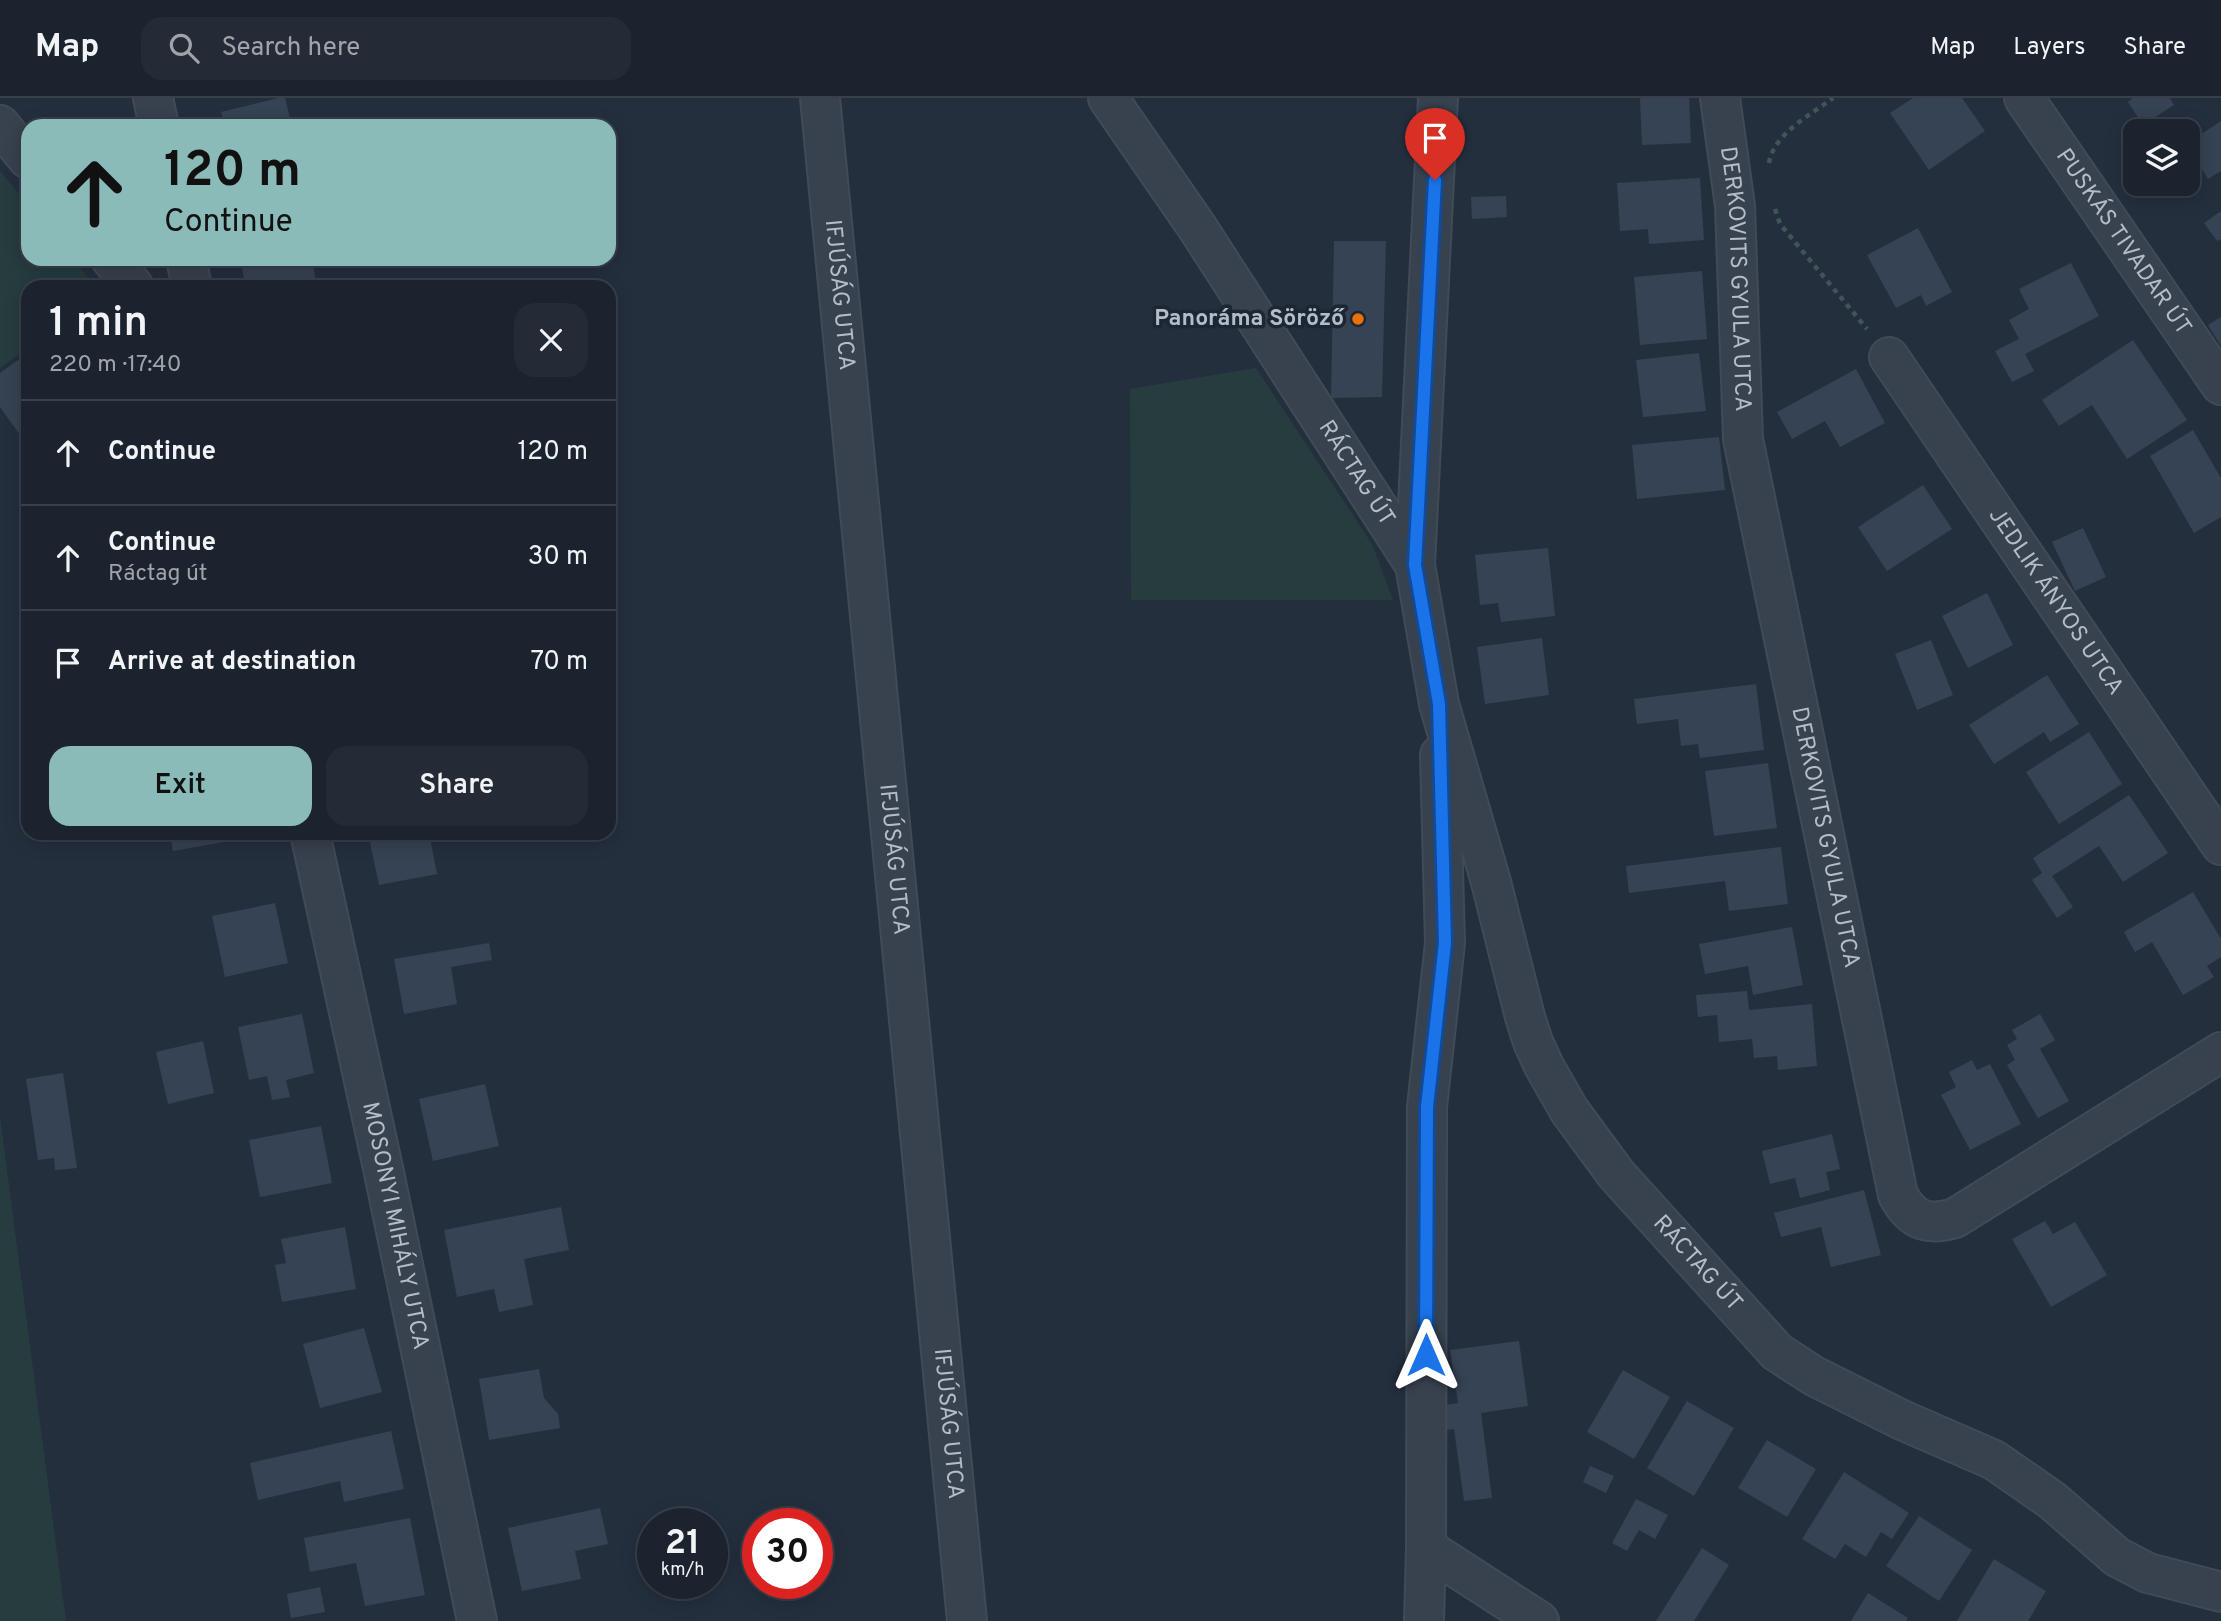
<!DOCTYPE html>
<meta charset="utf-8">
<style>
:root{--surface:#1b232e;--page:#242b36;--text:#f1f3f6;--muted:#a0a4aa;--line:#39404a;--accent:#8bbbb9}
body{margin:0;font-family:Overpass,sans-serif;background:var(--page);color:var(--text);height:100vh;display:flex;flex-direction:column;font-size:26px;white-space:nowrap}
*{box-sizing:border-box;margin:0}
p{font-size:23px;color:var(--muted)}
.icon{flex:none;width:38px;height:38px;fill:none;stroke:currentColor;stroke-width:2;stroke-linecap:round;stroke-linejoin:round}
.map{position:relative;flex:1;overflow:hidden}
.side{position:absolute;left:21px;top:182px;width:595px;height:560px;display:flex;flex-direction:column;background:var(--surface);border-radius:21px;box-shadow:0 4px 18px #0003,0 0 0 2px var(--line)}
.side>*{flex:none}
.top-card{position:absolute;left:21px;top:21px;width:595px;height:147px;border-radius:21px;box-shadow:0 4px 18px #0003,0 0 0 2px var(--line);background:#8bbbb9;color:#111;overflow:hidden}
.buttons{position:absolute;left:2123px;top:21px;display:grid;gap:14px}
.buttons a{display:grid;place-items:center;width:77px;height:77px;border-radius:14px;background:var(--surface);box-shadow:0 4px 18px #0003,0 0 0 2px var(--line);font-size:35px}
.speed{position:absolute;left:637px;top:1410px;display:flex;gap:14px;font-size:35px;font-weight:700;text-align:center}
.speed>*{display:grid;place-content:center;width:91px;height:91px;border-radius:50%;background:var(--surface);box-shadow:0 4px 18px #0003,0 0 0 2px var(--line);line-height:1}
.speed small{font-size:18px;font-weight:400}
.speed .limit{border:10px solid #d22;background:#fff;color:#111}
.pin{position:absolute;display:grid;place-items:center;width:60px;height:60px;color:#fff;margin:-72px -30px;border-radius:50% 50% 50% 0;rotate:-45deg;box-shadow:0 0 7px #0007}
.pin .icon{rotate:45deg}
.me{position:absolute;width:77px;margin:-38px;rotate:0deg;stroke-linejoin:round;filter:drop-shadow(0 0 5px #0008)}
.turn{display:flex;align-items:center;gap:24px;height:147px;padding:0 28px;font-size:32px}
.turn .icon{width:91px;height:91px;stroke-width:2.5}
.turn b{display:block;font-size:49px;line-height:60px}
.round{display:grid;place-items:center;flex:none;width:74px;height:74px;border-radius:21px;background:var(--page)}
.head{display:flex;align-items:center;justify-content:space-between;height:119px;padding:0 28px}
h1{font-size:42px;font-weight:600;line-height:52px}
.action{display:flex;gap:14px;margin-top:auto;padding:14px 28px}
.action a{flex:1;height:80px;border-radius:21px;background:var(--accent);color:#111;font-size:28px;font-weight:600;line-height:80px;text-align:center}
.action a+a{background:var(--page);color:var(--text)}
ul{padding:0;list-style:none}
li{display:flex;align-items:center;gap:21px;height:105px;padding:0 28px;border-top:2px solid var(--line)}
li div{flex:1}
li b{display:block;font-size:26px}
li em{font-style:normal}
header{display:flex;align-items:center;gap:42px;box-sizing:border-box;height:98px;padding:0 35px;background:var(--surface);border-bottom:2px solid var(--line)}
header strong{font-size:33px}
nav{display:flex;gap:38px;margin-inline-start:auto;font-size:24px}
.search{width:490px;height:63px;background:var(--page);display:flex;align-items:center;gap:18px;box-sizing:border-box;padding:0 24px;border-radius:21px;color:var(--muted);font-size:26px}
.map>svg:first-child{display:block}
.green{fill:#263c3f}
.building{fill:#364354}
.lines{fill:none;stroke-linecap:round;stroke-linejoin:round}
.street-casing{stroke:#414a57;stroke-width:42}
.path{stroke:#3f5557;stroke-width:4.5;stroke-dasharray:5 5;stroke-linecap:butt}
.street{stroke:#38414e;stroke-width:38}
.route-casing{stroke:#114b97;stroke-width:18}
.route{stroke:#1a73e8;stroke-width:12}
.food-dot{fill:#e8710a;stroke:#1d2633;stroke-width:2.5}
.labels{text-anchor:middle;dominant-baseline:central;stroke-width:7;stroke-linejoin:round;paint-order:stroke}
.street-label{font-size:23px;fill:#b4bcc9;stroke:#1d2633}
.poi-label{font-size:23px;font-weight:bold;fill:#b4bcc9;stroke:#1d2633;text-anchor:end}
</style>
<header>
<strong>Map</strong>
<div class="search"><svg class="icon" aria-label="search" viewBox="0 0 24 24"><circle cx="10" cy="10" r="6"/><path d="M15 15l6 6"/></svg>Search here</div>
<nav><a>Map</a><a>Layers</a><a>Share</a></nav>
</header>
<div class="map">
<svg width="2221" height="1523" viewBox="0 0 2221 1523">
<rect width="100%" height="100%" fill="#242f3e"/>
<path class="green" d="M0 73 28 107V161H73L96 189H28V250L0 270Z
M1256 270 1372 446 1393 502H1131L1130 291Z
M0 1018 66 1523H0Z"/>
<path class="building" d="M278 0H285L292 28H225L221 14Z
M1640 0H1689L1691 45 1642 47Z
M1913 0H1962L1985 33 1929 72 1890 15Z
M2133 0H2170L2174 7 2143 27 2128 4Z
M2221 23V73L2208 81 2196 62 2188 67V45Z
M1700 80 1704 142 1649 146 1648 131 1620 133 1617 85Z
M1506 98 1507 119 1472 121 1471 99Z
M2221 113V141L2217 143 2204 125Z
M1918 130 1952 194 1926 208 1921 197 1896 210 1867 157Z
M1334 143H1386L1382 299 1331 300Z
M240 161H312L316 183 287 189H246Z
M2071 165 2099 218 2025 256 2034 273 2012 284 1995 253 2019 241 2009 222 2029 211 2019 191Z
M1702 173 1707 241 1640 247 1634 179Z
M2221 219V248L2208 227Z
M2133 242 2187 322 2127 361 2092 307 2059 328 2042 302Z
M28 255V331L20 337 0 309V275Z
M1699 255 1706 313 1643 319 1636 262Z
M1856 271 1885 325 1840 349 1825 323 1792 341 1777 314Z
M2193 332 2221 380V419L2194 435 2150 358Z
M1719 339 1725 392 1637 401 1632 347Z
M1923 387 1952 431 1887 473 1858 429Z
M2083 430 2106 479 2075 493 2052 444Z
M1548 450 1555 518 1501 524 1498 505 1480 507 1475 457Z
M1987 495 2013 547 1968 570 1942 518Z
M1542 540 1549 597 1485 606 1477 549Z
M1931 542 1953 597 1917 612 1895 556Z
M2047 577 2079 626 2050 644 2044 634 1994 666 1969 627Z
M1756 586 1764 652 1700 660 1698 646 1681 648 1678 621 1637 626 1634 601Z
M2089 634 2122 686 2059 726 2026 674Z
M1768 665 1777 730 1714 738 1705 673Z
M2129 697 2168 755 2123 784 2099 748 2052 778 2073 809 2057 820 2032 782 2042 775 2033 760Z
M170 735H251L252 739 173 753Z
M368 735H429L437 776 379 787Z
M1781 749 1788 806 1729 813 1725 783 1629 795 1626 768Z
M2193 794 2221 841V859L2207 868 2214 879 2183 897 2152 844 2135 854 2124 834Z
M275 805 288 865 225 879 212 818Z
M1792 829 1803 887 1753 897 1748 868 1705 876 1699 846Z
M489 845 492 862 451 869 457 906 404 916 394 861Z
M1747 893 1749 912 1812 906 1817 968 1778 972 1777 958 1754 960 1752 941 1719 944 1717 917 1698 919 1696 897Z
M302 916 314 975 286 982 290 999 272 1002 267 978 249 982 238 929Z
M2040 916 2055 942 2040 951 2069 1003 2038 1020 2007 967 2015 962 2007 947 2017 941 2012 932Z
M203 943 214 995 168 1006 156 954Z
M1972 962 1977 972 1990 966 2021 1026 1970 1052 1941 997 1956 989 1949 974Z
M63 975 77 1070 55 1072 54 1060 38 1062 26 981Z
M485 986 499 1048 433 1063 419 1001Z
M321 1028 332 1085 260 1099 249 1042Z
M1832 1036 1840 1071 1826 1074 1830 1092 1800 1100 1795 1080 1770 1086 1762 1053Z
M1864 1092 1881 1157 1831 1169 1821 1129 1781 1139 1774 1115Z
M561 1109 569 1152 524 1161 533 1207 499 1214 494 1191 457 1199 444 1132Z
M2045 1123 2053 1136 2075 1124 2107 1177 2051 1209 2012 1141Z
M345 1129 356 1191 282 1204 275 1167 286 1165 281 1141Z
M364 1230 382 1294 320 1310 303 1246Z
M1519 1243 1528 1308 1481 1315 1492 1400 1464 1403 1454 1331 1439 1333 1435 1309 1458 1305 1450 1252Z
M539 1271 544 1300 558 1316 560 1330 489 1342 479 1281Z
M1623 1272 1670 1299 1634 1361 1587 1334Z
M1687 1303 1734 1330 1694 1398 1647 1370Z
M391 1333 404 1391 344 1404 340 1383 258 1402 250 1365Z
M1767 1342 1816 1371 1787 1419 1738 1390Z
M1590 1368 1614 1378 1606 1395 1583 1384Z
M1844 1374 1909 1415 1892 1441 1881 1434 1866 1459 1845 1446 1835 1461 1802 1441Z
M1636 1401 1668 1417 1655 1441 1639 1432 1627 1453 1612 1445Z
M600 1410 608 1446 575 1453 581 1481 522 1493 508 1430Z
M1919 1418 1972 1452 1939 1503 1886 1468Z
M410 1420 425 1497 365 1508 356 1465 310 1474 304 1440Z
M1702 1450 1729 1467 1694 1523H1656Z
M1994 1461 2046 1493 2028 1523H1957Z
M320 1489 325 1514 291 1520 287 1496Z
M1868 1495 1908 1520 1906 1523H1851Z"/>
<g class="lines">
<g class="street-casing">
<g id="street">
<path d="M153 0 159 28"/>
<path id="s1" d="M820 0 967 1523"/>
<path id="s2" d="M1108 0 1197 129 1415 467"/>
<path id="s3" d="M1438 0 1415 467 1439 606 1491 784 1525 919 1533 944 1544 968 1569 1012 1616 1076 1777 1254 1814 1278 1902 1322 1994 1362 2053 1403 2117 1459 2148 1475 2221 1494"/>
<path id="s4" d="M1720 0 1735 108 1743 341 1898 1097C1912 1123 1928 1128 1955 1120L2221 954"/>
<path id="s5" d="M2024 0 2221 287"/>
<path d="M0 27 28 61"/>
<path d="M111 161 134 189"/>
<path d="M186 161 192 189"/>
<path id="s6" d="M1889 259 2221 747"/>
<path id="s7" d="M310 735 383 1070 477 1523"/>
<path d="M1426 1450 1539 1523"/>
<path d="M1424 1523 1426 1450 1427 1009 1445 845 1440 657"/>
</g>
</g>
<path class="path" d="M1769 65C1774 35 1811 17 1833 0
M1775 111 1780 126 1867 231"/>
<use href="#street" class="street"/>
</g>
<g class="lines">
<g class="route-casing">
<path id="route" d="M1426 1257 1427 1009 1445 845 1439 606 1415 467 1435 82"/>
</g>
<use href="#route" class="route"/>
</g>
<circle class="food-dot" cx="1358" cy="221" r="7"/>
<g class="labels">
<g class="street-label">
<text stroke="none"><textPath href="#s5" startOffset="175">PUSKÁS TIVADAR ÚT</textPath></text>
<text stroke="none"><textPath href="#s4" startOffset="182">DERKOVITS GYULA UTCA</textPath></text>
<text stroke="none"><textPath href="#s1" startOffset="198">IFJÚSÁG UTCA</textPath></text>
<text stroke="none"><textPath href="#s2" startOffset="450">RÁCTAG ÚT</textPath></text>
<text stroke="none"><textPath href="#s6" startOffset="296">JEDLIK ÁNYOS UTCA</textPath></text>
<text stroke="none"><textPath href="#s4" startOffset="749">DERKOVITS GYULA UTCA</textPath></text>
<text stroke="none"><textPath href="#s1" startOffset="765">IFJÚSÁG UTCA</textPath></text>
<text stroke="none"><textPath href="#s7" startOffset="402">MOSONYI MIHÁLY UTCA</textPath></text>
<text stroke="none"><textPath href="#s3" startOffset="1237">RÁCTAG ÚT</textPath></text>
<text stroke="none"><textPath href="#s1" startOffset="1332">IFJÚSÁG UTCA</textPath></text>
</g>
<g class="poi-label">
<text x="1344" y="221">Panoráma Söröző</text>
</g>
</g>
</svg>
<div class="buttons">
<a><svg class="icon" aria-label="layers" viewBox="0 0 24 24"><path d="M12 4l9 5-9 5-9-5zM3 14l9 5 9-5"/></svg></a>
</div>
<div class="speed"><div>21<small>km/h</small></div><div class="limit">30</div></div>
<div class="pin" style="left:1435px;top:82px;background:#d93025"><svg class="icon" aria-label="arrive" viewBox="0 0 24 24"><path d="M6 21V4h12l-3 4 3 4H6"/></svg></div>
<svg class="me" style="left:1426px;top:1257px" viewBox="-20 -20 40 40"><path d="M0-17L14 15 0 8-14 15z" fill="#1a73e8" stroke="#fff" stroke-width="4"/></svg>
<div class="top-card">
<div class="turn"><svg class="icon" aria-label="ahead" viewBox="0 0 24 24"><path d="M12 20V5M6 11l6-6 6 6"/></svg><div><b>120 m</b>Continue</div></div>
</div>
<section class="side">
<div class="head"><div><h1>1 min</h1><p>220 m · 17:40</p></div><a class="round"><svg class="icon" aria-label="close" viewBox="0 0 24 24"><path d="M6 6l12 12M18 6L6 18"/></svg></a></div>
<ul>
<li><svg class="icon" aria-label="ahead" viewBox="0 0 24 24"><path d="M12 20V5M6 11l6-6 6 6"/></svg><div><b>Continue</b></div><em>120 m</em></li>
<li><svg class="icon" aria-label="ahead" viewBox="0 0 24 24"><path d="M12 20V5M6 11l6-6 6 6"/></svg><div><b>Continue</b><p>Ráctag út</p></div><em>30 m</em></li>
<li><svg class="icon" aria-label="arrive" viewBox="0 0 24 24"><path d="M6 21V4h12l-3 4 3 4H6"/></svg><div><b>Arrive at destination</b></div><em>70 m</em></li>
</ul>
<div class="action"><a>Exit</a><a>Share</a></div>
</section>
</div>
